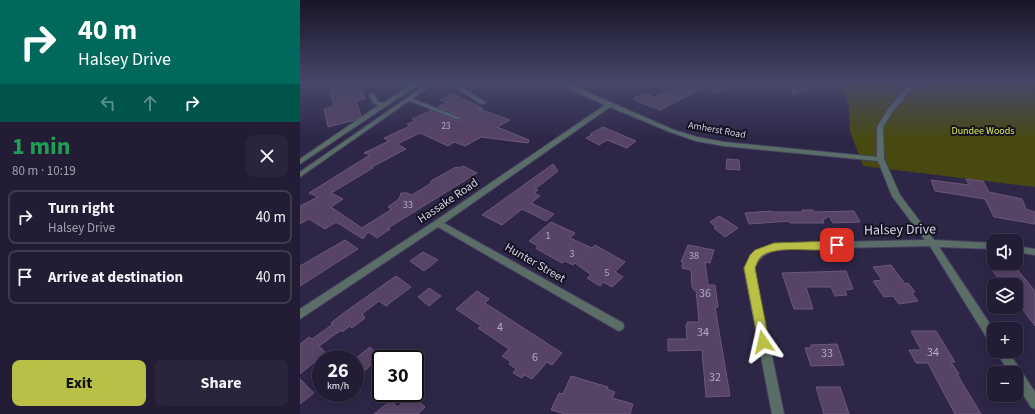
<!DOCTYPE html>
<meta charset="utf-8">
<style>
:root{--surface:#221c35;--page:#2a253d;--text:#f1f3f6;--muted:#a2a1ad;--line:#3f3a50;--accent:#bac045}
body{margin:0;font-family:"Source Sans 3",sans-serif;background:var(--page);color:var(--text);height:100vh;display:flex;flex-direction:column;font-size:15px;white-space:nowrap}
*{box-sizing:border-box;margin:0}
p{font-size:13px;color:var(--muted)}
.icon{flex:none;width:22px;height:22px;fill:none;stroke:currentColor;stroke-width:2;stroke-linecap:round;stroke-linejoin:round}
.map{position:relative;flex:1;overflow:hidden}
.side{display:flex;flex-direction:column;background:var(--surface);width:300px}
.side>*{flex:none}
.banner{background:#00695c;color:#fff;overflow:hidden}
.controls{position:absolute;left:687px;top:234px;display:grid;gap:8px}
.controls a{display:grid;place-items:center;width:36px;height:36px;border-radius:8px;background:var(--surface);box-shadow:0 2px 10px #0003,0 0 0 1px var(--line);font-size:20px}
.speed{position:absolute;left:12px;top:350px;display:flex;gap:8px;font-size:20px;font-weight:700;text-align:center}
.speed>*{display:grid;place-content:center;width:52px;height:52px;border-radius:50%;background:var(--surface);box-shadow:0 2px 10px #0003,0 0 0 1px var(--line);line-height:1}
.speed small{font-size:10px;font-weight:400}
.speed .limit{border:2px solid #111;border-radius:6px;background:#fff;color:#111}
.pin{position:absolute;display:grid;place-items:center;width:34px;height:34px;color:#fff;margin:-17px;border-radius:8px;box-shadow:0 2px 6px #0006}
.me{position:absolute;width:44px;margin:-22px;rotate:349deg;stroke-linejoin:round;filter:drop-shadow(0 0 3px #0008)}
.turn{display:flex;align-items:center;gap:14px;height:84px;padding:0 12px;font-size:18px}
.turn .icon{width:52px;height:52px;stroke-width:2.5}
.turn b{display:block;font-size:28px;line-height:34px}
.lanes{display:flex;align-items:center;height:38px;padding:0 12px;background:#0003;justify-content:center;gap:20px;direction:ltr}
.lanes .off{opacity:.35}
.round{display:grid;place-items:center;flex:none;width:42px;height:42px;border-radius:8px;background:var(--page)}
.headline{display:flex;align-items:center;justify-content:space-between;height:68px;padding:0 12px}
h1{font-size:24px;font-weight:700;line-height:30px;color:#1e9e55}
.primary-button{display:flex;gap:8px;margin-top:auto;padding:8px 12px}
.primary-button a{flex:1;height:46px;border-radius:8px;background:var(--accent);color:#111;font-size:16px;font-weight:700;line-height:46px;text-align:center}
.primary-button a+a{background:var(--page);color:var(--text)}
ul{padding:0;list-style:none}
li{display:flex;align-items:center;gap:12px;height:54px;margin:0 8px 6px;padding:0 4px;border:2px solid var(--line);border-radius:8px}
li div{flex:1}
li b{display:block;font-size:15px}
li em{font-style:normal}
main{display:flex;flex:1;min-height:0}
.map>svg:first-child{display:block}
.green{fill:#474911}
.building{fill:#574364;stroke:#6d587a}
.lines{fill:none;stroke-linecap:round;stroke-linejoin:round}
.lane-casing{stroke:#474160;stroke-width:2}
.street-casing{stroke:#474160;stroke-width:2}
.lane{fill:#5a6e67;fill-rule:evenodd}
.street{fill:#5a6e67;fill-rule:evenodd}
.route{fill:#bac045;stroke:#797d2d}
.labels{text-anchor:middle;dominant-baseline:central;stroke-width:4;stroke-linejoin:round;paint-order:stroke}
.far-number-label{font-size:9px;fill:#b2acc4}
.far-street-label{font-size:10px;fill:#d1cfe4;stroke:#151221}
.far-park-label{font-size:10px;fill:#e5ed53;stroke:#151221}
.number-label{font-size:10px;fill:#b2acc4}
.street-label{font-size:12px;fill:#d1cfe4;stroke:#151221}
.near-number-label{font-size:12px;fill:#b2acc4}
.near-street-label{font-size:14px;fill:#d1cfe4;stroke:#151221}
</style>
<main>
<section class="side">
<div class="banner">
<div class="turn"><svg class="icon" aria-label="right" viewBox="0 0 24 24"><path d="M7 20v-9h11M14 6l5 5-5 5"/></svg><div><b>40 m</b>Halsey Drive</div></div>
<div class="lanes"><svg class="icon off" aria-label="left" viewBox="0 0 24 24"><path d="M17 20v-9H6M10 6l-5 5 5 5"/></svg><svg class="icon off" aria-label="ahead" viewBox="0 0 24 24"><path d="M12 20V5M6 11l6-6 6 6"/></svg><svg class="icon" aria-label="right" viewBox="0 0 24 24"><path d="M7 20v-9h11M14 6l5 5-5 5"/></svg></div>
</div>
<div class="headline"><div><h1>1 min</h1><p>80 m · 10:19</p></div><a class="round"><svg class="icon" aria-label="close" viewBox="0 0 24 24"><path d="M6 6l12 12M18 6L6 18"/></svg></a></div>
<ul>
<li><svg class="icon" aria-label="right" viewBox="0 0 24 24"><path d="M7 20v-9h11M14 6l5 5-5 5"/></svg><div><b>Turn right</b><p>Halsey Drive</p></div><em>40 m</em></li>
<li><svg class="icon" aria-label="arrive" viewBox="0 0 24 24"><path d="M6 21V4h12l-3 4 3 4H6"/></svg><div><b>Arrive at destination</b></div><em>40 m</em></li>
</ul>
<div class="primary-button"><a>Exit</a><a>Share</a></div>
</section>
<div class="map">
<svg width="735" height="414" viewBox="0 0 735 414">
<rect width="100%" height="100%" fill="#2d2647"/>
<path class="green" d="M539 82H735V187L563 166 550 131 549 106Z"/>
<path class="building" d="M397 82H409V84L406 86 416 82 428 88 416 93 404 87 360 110 333 99 344 93 354 97Z
M492 82H521L493 95Z
M59 84 65 99 56 101 61 116 55 120 28 127 24 109 34 106 30 91Z
M153 94 182 108 179 109 210 120 197 127 229 140 228 143 181 137 165 146 154 142 148 146 120 133 97 144 106 149 72 167 73 168 31 193 43 199 31 207 62 228 92 209 88 207 99 199 101 193H107L112 195 130 184 131 181 156 167 159 168 163 166 177 173 88 228 90 229 77 238 68 232 63 239 36 222 25 229 9 219 0 224V206L18 197 9 193 70 155 64 153 89 141 84 138 110 126 107 124 115 121 112 119 130 111 155 120H161L162 117 138 107 147 102 140 100Z
M303 127 336 141 327 148 307 140 299 145 286 138 292 135 290 134Z
M427 159 439 160 440 170 426 169Z
M253 164 258 171 235 189 238 190 234 193 240 196 231 203 254 214 246 221 222 209 202 225 182 215Z
M666 179 683 181 689 192 722 199 726 209 735 212V224L694 217 685 199 635 191 631 180 669 185Z
M502 210H513L514 212 554 211 560 222 533 223 529 216 523 220 524 223H490V221L449 224 445 213 472 211V212H503Z
M419 216 426 220 438 228 425 237 414 228 416 227 410 222Z
M251 222 275 233 270 238 292 248 295 245 325 262 315 272 323 277 312 287 303 282 300 286 287 278 291 275 275 263 273 265 265 261 262 263 237 249 236 248 238 246 229 241Z
M45 240 58 249 0 286V266Z
M388 245 414 250 410 263 405 262 408 285H415L418 307H415L430 396 406 397 402 350 368 351V339H387L386 325H387V322H399L396 290H394L392 287 391 270 382 268 383 262H381Z
M123 252 138 260 124 271 110 261Z
M591 265 605 284 608 283 615 292 612 293 618 301 599 304 593 296 584 297 573 281 582 280 573 267Z
M689 266H704L707 270H716V268L735 291V326L716 300V285H704Z
M546 271 553 289 545 290 547 295 535 296 531 287H506L513 309H494L482 273Z
M96 276 111 287 86 306 79 301 62 314 65 318 52 328 50 326 42 332 41 330 19 346 26 353 0 374V344L9 337 12 339 33 324 31 323 45 312Z
M129 288 141 296 129 306 118 297Z
M177 291 189 299 185 303 262 353 252 365 247 362 232 379 224 375 222 378 213 373 216 369 209 364 211 362 202 356 209 349 178 328 181 326 156 309Z
M611 331H636L655 362H651L659 374H657L681 414H655L628 363H616L609 350H621Z
M537 344 544 365 511 366 505 348H511V345Z
M70 347 81 357 64 371 55 363V359Z
M271 376 308 387 307 389 315 392 312 398 333 404 330 414H265L251 410 259 393 263 394Z
M0 379 14 393 0 404Z
M516 387H540L549 414H524Z
M111 395 125 407 118 414H74L90 401 98 407Z"/>
<g class="lines">
<g class="lane-casing">
<path id="lane" d="M115 82H122L0 164V159L79 105 74 104 69 95 70 94H74L78 102 83 103Z
M147 82H154L186 103 181 104Z
M107 98H111L161 118 160 119H156L107 100Z"/>
</g>
<g class="street-casing">
<path id="street" d="M130 82H136L0 177V172Z
M258 82H264L374 130 397 137 424 142 577 157V127L588 109 611 82H617L593 111 583 127 584 159 600 195 634 240 694 243V249L639 247 694 330V344L690 343 630 246 490 249C472 251 463 251 454 268L484 414H472L444 268C456 246 467 245 490 243L625 240 592 196 578 161 424 146 396 141 370 132 310 107 144 223 323 323 324 326 323 329 319 331 315 329 138 227 0 319V309L135 221 305 105 262 86Z
M452 82H470C466 85 456 85 452 82Z
M716 246 735 249V255L716 252Z
M696 351H708L735 392V409L731 407 716 384V373H709Z"/>
</g>
<use href="#lane" class="lane"/>
<use href="#street" class="street"/>
</g>
<linearGradient id="sky" x2="0" y2="1"><stop stop-color="#191527"/><stop offset="0.59" stop-color="#464769"/><stop offset="1" stop-color="#464769" stop-opacity="0"/></linearGradient>
<rect width="735" height="140" fill="url(#sky)"/>
<path class="route" d="M537 241 541 242 542 245 541 248C519 254 483 244 463 255 459 257 457 263 455 268L469 342 468 346 463 347 459 346 444 268 450 255 455 250 474 243Z"/>
<g class="labels">
<g class="far-number-label">
<text x="146" y="126">23</text>
</g>
<g class="far-street-label">
<text transform="translate(417 130) rotate(10)">Amherst Road</text>
</g>
<g class="far-park-label">
<text x="683" y="131">Dundee Woods</text>
</g>
<g class="number-label">
<text x="108" y="205">33</text>
<text x="248" y="236">1</text>
<text x="272" y="254">3</text>
<text x="394" y="256">38</text>
<text x="307" y="273">5</text>
</g>
<g class="street-label">
<text transform="translate(148 201) rotate(-34)">Hassake Road</text>
<text transform="translate(235 263) rotate(30)">Hunter Street</text>
</g>
<g class="near-number-label">
<text x="405" y="293">36</text>
<text x="200" y="327">4</text>
<text x="403" y="332">34</text>
<text x="633" y="352">34</text>
<text x="527" y="353">33</text>
<text x="235" y="357">6</text>
<text x="415" y="377">32</text>
</g>
<g class="near-street-label">
<text transform="translate(600 230) rotate(-1)">Halsey Drive</text>
</g>
</g>
</svg>
<div class="controls">
<a><svg class="icon" aria-label="sound" viewBox="0 0 24 24"><path d="M4 9h4l5-4v14l-5-4H4zM17 9q2 3 0 6"/></svg></a>
<a><svg class="icon" aria-label="layers" viewBox="0 0 24 24"><path d="M12 4l9 5-9 5-9-5zM3 14l9 5 9-5"/></svg></a>
<a>+</a>
<a>−</a>
</div>
<div class="speed"><div>26<small>km/h</small></div><div class="limit">30</div></div>
<div class="pin" style="left:537px;top:245px;background:#d93025"><svg class="icon" aria-label="arrive" viewBox="0 0 24 24"><path d="M6 21V4h12l-3 4 3 4H6"/></svg></div>
<svg class="me" style="left:463px;top:342px" viewBox="-20 -20 40 40"><path d="M0-17L14 15 0 8-14 15z" fill="#bac045" stroke="#fff" stroke-width="4"/></svg>
</div>
</main>
